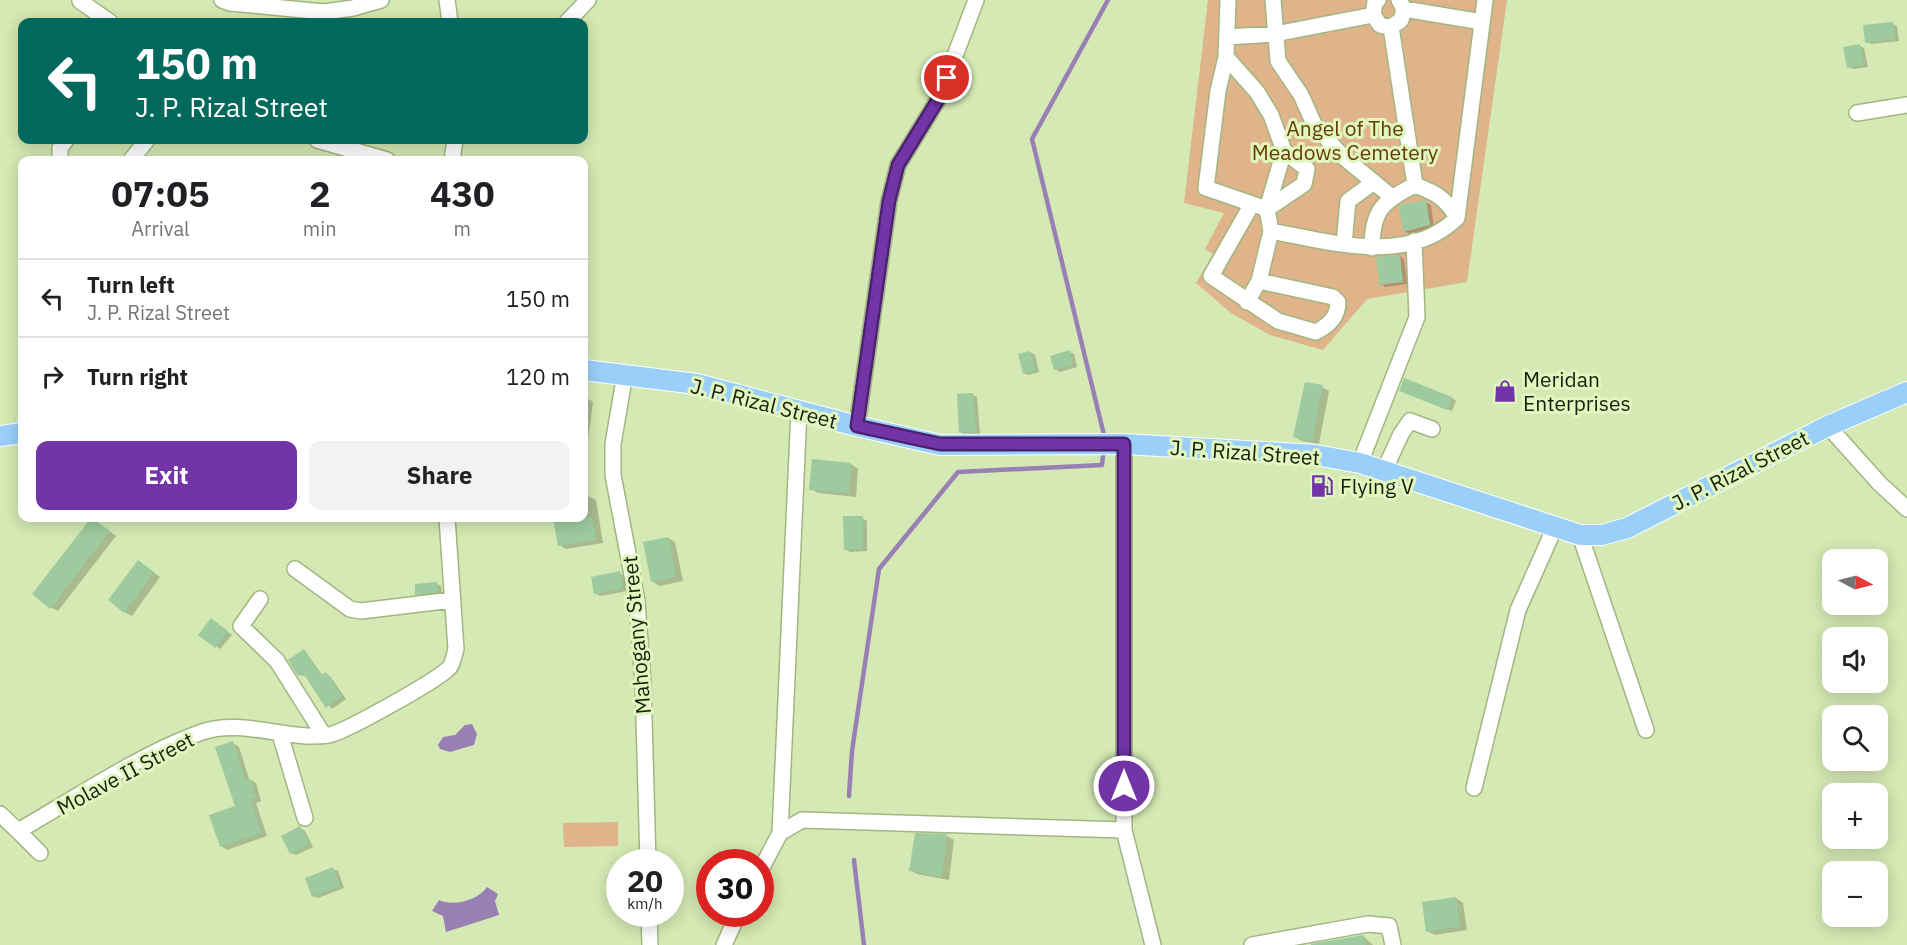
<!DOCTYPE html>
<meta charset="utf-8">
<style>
:root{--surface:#fff;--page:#f2f2f2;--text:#202124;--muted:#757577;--line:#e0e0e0;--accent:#7334a8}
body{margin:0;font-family:"IBM Plex Sans",sans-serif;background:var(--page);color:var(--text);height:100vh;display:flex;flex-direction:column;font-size:22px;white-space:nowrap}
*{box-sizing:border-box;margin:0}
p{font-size:20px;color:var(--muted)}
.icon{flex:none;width:33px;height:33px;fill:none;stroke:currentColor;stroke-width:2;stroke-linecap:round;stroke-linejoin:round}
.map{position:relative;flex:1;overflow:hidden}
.side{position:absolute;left:18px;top:156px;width:570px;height:366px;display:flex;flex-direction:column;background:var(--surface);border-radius:12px;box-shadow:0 3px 15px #0003}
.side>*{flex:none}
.guide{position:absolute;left:18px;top:18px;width:570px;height:126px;border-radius:12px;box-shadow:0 3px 15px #0003;background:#00695c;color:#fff;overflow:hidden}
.needle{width:39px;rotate:97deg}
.controls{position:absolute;left:1822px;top:549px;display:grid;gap:12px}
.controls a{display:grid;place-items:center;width:66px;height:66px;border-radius:12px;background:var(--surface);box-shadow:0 3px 15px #0003;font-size:30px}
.speed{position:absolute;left:606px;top:849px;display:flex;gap:12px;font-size:30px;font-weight:700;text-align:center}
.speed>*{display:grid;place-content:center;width:78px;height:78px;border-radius:50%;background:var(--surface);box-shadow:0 3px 15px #0003;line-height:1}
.speed small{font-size:15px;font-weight:400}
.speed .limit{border:9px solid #d22;background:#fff;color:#111}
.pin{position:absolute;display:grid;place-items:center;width:51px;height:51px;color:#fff;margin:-26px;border:3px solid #fff;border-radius:50%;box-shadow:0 2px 6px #0007}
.me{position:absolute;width:66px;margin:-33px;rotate:0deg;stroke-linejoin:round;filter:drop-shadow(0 0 4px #0008)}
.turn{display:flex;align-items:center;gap:21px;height:126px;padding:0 18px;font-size:27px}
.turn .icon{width:78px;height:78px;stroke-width:2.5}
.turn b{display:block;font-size:42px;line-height:51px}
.eta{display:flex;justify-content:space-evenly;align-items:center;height:102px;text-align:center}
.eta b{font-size:36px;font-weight:700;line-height:42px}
.button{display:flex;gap:12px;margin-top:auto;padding:12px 18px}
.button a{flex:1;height:69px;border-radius:12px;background:var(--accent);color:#fff;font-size:24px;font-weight:700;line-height:69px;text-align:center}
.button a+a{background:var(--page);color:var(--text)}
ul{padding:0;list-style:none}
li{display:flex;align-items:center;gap:18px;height:78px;padding:0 18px;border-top:2px solid var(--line)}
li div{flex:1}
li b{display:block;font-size:22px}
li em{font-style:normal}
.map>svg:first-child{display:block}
.green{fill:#dfb48b}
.water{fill:#9880b4}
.shadow{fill:#0003}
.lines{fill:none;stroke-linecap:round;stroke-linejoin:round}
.stream{stroke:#9880b4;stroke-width:4.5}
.building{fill:#9eca9f}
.minor-casing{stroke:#a1b681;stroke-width:18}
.major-casing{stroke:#fff;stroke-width:22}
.minor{stroke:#fff;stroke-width:15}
.major{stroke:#9acffa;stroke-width:20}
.route-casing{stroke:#4b226d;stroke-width:15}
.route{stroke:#7334a8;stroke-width:10}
.labels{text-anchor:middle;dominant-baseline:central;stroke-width:6;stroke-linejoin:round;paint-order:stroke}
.park-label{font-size:21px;fill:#663a00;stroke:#e1f7bf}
.poi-label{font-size:21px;fill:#181f0a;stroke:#e1f7bf;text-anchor:start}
.street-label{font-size:21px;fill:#181f0a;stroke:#e1f7bf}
</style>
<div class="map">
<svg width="1907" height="945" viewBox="0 0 1907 945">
<rect width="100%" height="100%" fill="#d4e9b3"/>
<path class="green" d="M1208 0H1507L1467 282 1367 299 1323 350 1270 335 1231 313 1196 283 1213 254 1205 249 1224 213 1184 203Z
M618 822V846L564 847 563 823Z"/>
<path class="water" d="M472 724 477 734 474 745 450 752 440 749 438 745 443 737 455 735 465 725Z
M487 887 498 894 495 901 499 915 446 932 443 916 432 911 439 900C454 907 478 900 487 887Z"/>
<path class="shadow" d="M1892 24 1897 26 1899 41 1871 44 1867 42Z
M1860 46 1864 48 1868 67 1853 69 1848 67Z
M1426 202 1431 205 1434 227 1409 234 1405 231Z
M1400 256 1404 259 1407 284 1385 287 1381 284Z
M1030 352 1035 355 1039 372 1028 375 1024 373Z
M1069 352 1074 354 1077 367 1060 372 1055 369Z
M584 384 588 387 587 398 593 402 587 448 584 447Z
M1322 387 1329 391 1319 444 1302 441 1295 437Z
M1405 393 1452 398 1456 401 1452 411Z
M973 395 977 397 980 434 965 435 960 432Z
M813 461 851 464 858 469 856 497 818 493 811 489Z
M1334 481V495L1312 493Z
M588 496 596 500 603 543 566 549 559 545 554 518H584V497Z
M862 518 867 521V551L850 552 845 549Z
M92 519 116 536 58 611 50 607Z
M668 538 675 542 683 581 659 586 652 581Z
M145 566 160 577 132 616 124 612Z
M620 573 624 576 627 591 600 596 595 593Z
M437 584 441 586 442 594 421 596 417 594Z
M215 622 232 635 220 649 200 634Z
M305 651 323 676 326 674 330 676 346 699 332 709 306 676 299 675Z
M233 743 239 747 249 779 256 783 261 801 256 803 267 836 227 850 221 846 237 807Z
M300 828 305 831 313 847 296 855 291 853Z
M916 835 947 836 954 840 949 880 917 874 910 870Z
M333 869 338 871 344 888 318 898 313 896Z
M1456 898 1463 903 1467 930 1435 935 1427 931Z
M1363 936 1373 945H1314Z"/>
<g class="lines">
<path class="stream" d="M1104 435 1032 139 1108 0
M849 796 852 751 879 569 958 472 1102 465 1103 456
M854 860 864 945"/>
</g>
<path class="building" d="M1893 22 1895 39 1865 43 1863 25Z
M1860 44 1864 65 1847 68 1843 47Z
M1426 200 1430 225 1403 232 1399 205Z
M1400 255 1403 282 1379 285 1376 257Z
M1070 350 1073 365 1054 370 1050 356Z
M1030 351 1035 370 1023 374 1018 354Z
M1404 378 1452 397 1447 410 1399 391Z
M1305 382 1323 385 1312 441 1293 437Z
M973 393 976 432 959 433 957 394Z
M812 459 851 463 849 493 809 490Z
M1311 477 1334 480 1332 495 1309 493Z
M843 516H863V549L844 550Z
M91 518 110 531 50 609 32 594Z
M553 518H592L596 540 558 546Z
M668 537 676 577 651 582 643 542Z
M138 560 154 572 124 613 108 600Z
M620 571 623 588 594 594 591 577Z
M437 582 438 592 415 595V584Z
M211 618 228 631 215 648 198 635Z
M304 649 321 675 326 672 342 696 326 708 303 673 298 676 288 660Z
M233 741 245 779 250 778 256 798 250 799 261 833 220 847 209 815 235 806 215 747Z
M300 826 309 844 290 854 281 836Z
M915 833 947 834 942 877 909 871Z
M333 867 340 886 312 897 305 878Z
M1456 897 1460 926 1426 932 1422 902Z
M1363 935 1365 945H1311V944Z"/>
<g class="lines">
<g class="minor-casing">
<path id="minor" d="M222 0 230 3 324 12 353 8 381 0
M447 0 450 22
M1228 0 1226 57 1218 91 1206 188 1267 209 1304 184 1307 169 1284 151
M1273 0 1278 61 1301 95 1314 124 1342 156 1392 197
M1378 0 1375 2 1373 15 1380 25 1391 27 1401 20 1404 9 1399 0
M80 1 110 22
M1404 9 1482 22
M567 22 588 0
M1391 27 1415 185
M1227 37 1275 34 1373 15
M1226 57 1257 92 1271 115 1284 151 1267 209 1271 231 1259 281 1247 302
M1857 113 1907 105
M317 140 387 160
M60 160V148L66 140
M131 160 147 140
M452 160 455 140
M1252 204 1211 276 1278 321 1316 332C1329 325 1338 317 1338 302L1333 297 1259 281
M1271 231C1330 242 1408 266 1457 218L1485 0
M1344 244 1348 201 1374 182
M1372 248C1372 210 1383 201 1415 185 1436 193 1446 198 1457 218
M625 374 613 444V475L637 601 643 683 648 862
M857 426 889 201 898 165 939 98 976 0
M1828 426 1879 483 1907 509
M1124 444V830L1153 945
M1360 463 1417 317 1414 241
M1384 471 1401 434 1410 421 1432 429
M1580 535 1646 730
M295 569 350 609 361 611 452 600
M260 599 241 626 277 661 323 734
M280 734 305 818
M1474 788 1518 610 1555 527
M0 814 18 831C74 799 142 753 202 732 242 718 287 741 329 735 345 732 434 682 448 669 453 665 454 655 456 649L447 518
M18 831 40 853
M780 833 799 410
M760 871 780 833 802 820 1124 830
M649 914 650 945
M724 945 738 914
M1252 945 1368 924 1389 926 1393 945"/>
</g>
<g class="major-casing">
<path id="major" d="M584 370 697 384 857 426 940 445 1124 444 1316 455 1360 463 1580 535H1602L1627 528 1828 426 1907 392
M0 436 22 433"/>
</g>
<use href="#minor" class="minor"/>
<use href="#major" class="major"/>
</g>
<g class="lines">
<g class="route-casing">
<path id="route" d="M947 78 939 98 898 165 889 201 857 426 940 444H1124V786"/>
</g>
<use href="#route" class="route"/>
</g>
<defs>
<g id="shop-bare" transform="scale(1.8)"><path d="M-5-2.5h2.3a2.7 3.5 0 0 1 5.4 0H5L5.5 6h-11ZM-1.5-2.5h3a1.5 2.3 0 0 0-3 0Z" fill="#7334a8" stroke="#e1f7bf" stroke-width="2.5" paint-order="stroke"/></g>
<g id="fuel-bare" transform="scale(1.8)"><path d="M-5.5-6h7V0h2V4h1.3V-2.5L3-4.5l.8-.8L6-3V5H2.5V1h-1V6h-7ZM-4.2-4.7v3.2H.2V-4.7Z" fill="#7334a8" stroke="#e1f7bf" stroke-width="2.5" paint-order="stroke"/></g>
</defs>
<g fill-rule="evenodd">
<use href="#shop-bare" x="1505" y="391"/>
<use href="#fuel-bare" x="1322" y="486"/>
</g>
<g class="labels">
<g class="park-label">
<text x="1345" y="128">Angel of The<tspan x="1345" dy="24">Meadows Cemetery</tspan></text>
</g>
<g class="poi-label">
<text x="1523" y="379">Meridan<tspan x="1523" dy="24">Enterprises</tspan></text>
<text x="1340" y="486">Flying V</text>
</g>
<g class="street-label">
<text transform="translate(764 403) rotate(14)">J. P. Rizal Street</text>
<text transform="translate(1245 452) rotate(4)">J. P. Rizal Street</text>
<text transform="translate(1740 470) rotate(-27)">J. P. Rizal Street</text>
<text transform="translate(636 635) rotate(-95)">Mahogany Street</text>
<text transform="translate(125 773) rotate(-28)">Molave II Street</text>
</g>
</g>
</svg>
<div class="controls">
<a><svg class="needle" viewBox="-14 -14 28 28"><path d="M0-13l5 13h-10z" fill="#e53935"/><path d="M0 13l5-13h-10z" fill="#757577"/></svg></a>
<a><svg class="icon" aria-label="sound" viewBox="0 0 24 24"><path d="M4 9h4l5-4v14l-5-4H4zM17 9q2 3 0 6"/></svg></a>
<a><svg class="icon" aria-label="search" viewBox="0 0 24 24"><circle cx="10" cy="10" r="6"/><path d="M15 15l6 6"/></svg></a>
<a>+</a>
<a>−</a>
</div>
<div class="speed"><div>20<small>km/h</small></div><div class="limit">30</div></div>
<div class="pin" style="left:947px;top:78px;background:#d93025"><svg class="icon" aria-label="arrive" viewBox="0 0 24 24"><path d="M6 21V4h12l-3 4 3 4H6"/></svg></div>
<svg class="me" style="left:1124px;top:786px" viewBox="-20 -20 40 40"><circle r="17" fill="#7334a8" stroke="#fff" stroke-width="3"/><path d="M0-11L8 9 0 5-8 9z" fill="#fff"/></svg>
<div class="guide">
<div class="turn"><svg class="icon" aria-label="left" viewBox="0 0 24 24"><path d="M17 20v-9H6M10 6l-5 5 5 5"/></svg><div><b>150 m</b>J. P. Rizal Street</div></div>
</div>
<section class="side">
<div class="eta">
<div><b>07:05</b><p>Arrival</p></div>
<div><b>2</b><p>min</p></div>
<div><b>430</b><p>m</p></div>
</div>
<ul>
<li><svg class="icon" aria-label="left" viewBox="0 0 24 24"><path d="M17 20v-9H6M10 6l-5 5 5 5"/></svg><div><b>Turn left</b><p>J. P. Rizal Street</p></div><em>150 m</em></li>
<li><svg class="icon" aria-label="right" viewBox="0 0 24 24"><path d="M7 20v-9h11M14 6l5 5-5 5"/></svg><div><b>Turn right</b></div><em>120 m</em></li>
</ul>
<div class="button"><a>Exit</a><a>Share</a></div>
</section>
</div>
